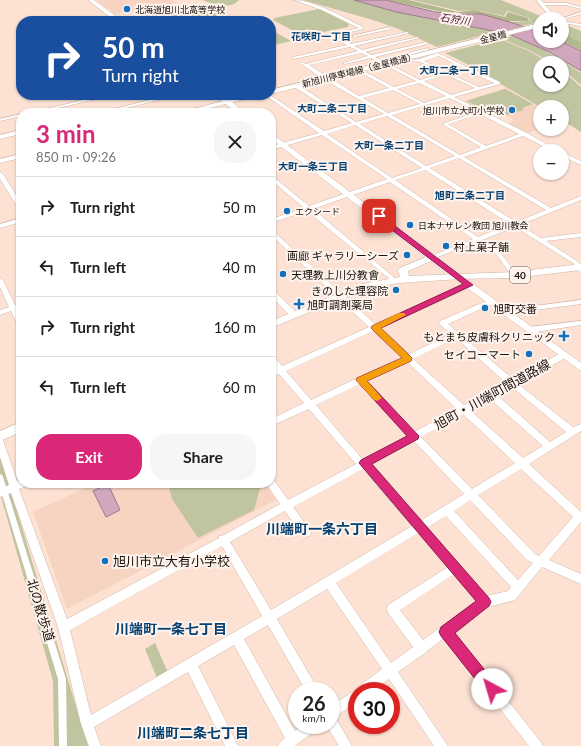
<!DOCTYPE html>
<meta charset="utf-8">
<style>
:root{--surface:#fff;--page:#f6f6f6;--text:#202124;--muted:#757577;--line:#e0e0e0;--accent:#db2777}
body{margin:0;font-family:Lato,"Noto Sans JP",sans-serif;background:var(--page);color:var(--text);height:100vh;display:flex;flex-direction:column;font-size:15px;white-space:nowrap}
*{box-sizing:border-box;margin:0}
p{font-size:13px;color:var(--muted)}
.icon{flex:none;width:22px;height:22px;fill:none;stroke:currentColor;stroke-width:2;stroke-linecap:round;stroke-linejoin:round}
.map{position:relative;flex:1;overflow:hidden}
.details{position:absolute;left:16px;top:108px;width:260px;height:380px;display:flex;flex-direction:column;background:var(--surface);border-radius:16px;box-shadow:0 1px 3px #0004}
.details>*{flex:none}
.banner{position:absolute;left:16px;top:16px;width:260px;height:84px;border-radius:16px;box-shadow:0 1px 3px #0004;background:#1a4fa0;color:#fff;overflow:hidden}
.tools{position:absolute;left:533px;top:12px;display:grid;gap:8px}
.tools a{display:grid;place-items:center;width:36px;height:36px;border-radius:50%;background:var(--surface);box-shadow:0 1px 3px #0004;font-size:20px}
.speed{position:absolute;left:288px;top:682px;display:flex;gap:8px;font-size:20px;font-weight:700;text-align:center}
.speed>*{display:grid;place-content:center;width:52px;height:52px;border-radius:50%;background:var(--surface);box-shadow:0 1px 3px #0004;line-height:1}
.speed small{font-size:10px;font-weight:400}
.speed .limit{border:6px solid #d22;background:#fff;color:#111}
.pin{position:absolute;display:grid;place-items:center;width:34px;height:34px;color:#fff;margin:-17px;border-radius:8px;box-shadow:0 2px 6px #0006}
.me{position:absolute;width:44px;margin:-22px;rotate:321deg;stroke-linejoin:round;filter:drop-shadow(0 0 3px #0008)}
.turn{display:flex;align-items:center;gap:14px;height:84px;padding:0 20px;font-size:18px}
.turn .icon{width:52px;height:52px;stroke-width:2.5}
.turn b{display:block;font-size:28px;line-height:34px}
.round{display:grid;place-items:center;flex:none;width:42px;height:42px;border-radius:16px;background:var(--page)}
.overview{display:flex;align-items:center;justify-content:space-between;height:68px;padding:0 20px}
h1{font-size:24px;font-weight:700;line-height:30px;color:var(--accent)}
.action{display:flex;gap:8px;margin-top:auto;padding:8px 20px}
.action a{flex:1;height:46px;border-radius:16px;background:var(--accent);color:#fff;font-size:16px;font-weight:700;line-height:46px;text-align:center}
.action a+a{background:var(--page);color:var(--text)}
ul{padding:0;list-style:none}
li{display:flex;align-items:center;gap:12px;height:60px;padding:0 20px;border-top:1px solid var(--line)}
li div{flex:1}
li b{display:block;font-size:15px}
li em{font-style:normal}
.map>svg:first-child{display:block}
.built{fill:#f7d4c2}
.green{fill:#c0c5a0}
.forest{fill:#b2b88e}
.water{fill:#d1a7bd;stroke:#9a7a88}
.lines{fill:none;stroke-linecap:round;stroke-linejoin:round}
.pedestrian-casing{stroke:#d0b6a8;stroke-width:0.5}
.minor-casing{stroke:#d0b6a8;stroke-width:1}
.tertiary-casing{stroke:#d0b6a8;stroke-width:1}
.secondary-casing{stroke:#d0b6a8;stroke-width:1}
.primary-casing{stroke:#d0b6a8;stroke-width:1}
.trunk-casing{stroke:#d0b6a8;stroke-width:1}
.pedestrian{fill:#fff;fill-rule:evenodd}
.minor{fill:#fff;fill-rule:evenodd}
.tertiary{fill:#fff;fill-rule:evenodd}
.secondary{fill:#fff;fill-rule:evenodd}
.primary{fill:#fff;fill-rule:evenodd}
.trunk{fill:#fff;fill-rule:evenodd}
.route{fill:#db2777;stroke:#8e194d}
.slow{fill:#f59e0b}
.poi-dot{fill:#1270bd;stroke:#fef3ed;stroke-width:1.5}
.labels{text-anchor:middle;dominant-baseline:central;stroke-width:4;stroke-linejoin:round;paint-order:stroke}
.far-poi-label{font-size:9px;fill:#1b120d;stroke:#fef3ed;text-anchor:start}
.far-street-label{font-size:9px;fill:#1b120d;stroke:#fef3ed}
.far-water-label{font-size:10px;font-style:italic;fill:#4f1b3a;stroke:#fef3ed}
.far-neighbourhood-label{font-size:10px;font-weight:bold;fill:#064172;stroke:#fef3ed}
.shield{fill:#fef3ed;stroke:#5f5650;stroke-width:1}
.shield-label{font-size:10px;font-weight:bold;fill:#1b120d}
.poi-label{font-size:11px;fill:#1b120d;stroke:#fef3ed;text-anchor:start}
.near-street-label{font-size:13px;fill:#1b120d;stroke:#fef3ed}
.near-poi-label{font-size:13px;fill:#1b120d;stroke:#fef3ed;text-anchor:start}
.near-neighbourhood-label{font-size:14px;font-weight:bold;fill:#064172;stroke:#fef3ed}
</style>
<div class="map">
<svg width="581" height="746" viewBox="0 0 581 746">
<rect width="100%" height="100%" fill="#fde2d4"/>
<path class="built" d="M96 0H172L177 3 115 14Z
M506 88 540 108V129L527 133 509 123 515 120 499 112 491 114 464 101Z
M96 483H265L276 500 67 609 33 512Z"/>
<path class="green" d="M203 0H239C230 10 213 5 203 0Z
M303 0H354L396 12 453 24 499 31 437 47 396 28 373 20Z
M412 0H501L548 19H540V22L522 26 507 22 530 21 529 18 507 11 504 16 476 10 459 11Z
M188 5C198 5 215 5 220 15L216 21H145L140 18V15C151 6 173 6 188 5Z
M319 9 349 24 348 27 303 36 273 20 274 18Z
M562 23 581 31V42L562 33Z
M271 30 291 41 275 45 271 42Z
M512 36C537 46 560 58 581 73V85L562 69V63H552L529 50 502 39Z
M500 39 527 50 550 63H540V85H562V70L581 87V132L562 120V107H540L465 63 445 53Z
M505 89 533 104 522 108 524 110 506 115 498 111 492 113 466 101Z
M0 455 88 746H54L53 681 0 493Z
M168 483H260L261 485 254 510 198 538 172 499Z
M155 643 170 677 159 683 145 649Z"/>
<path class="forest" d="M387 0H409L458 12 475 10 505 17 508 12 528 18 529 21H506L481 14 442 12Z
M562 33 581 42V50L561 41Z"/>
<path class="water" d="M354 0H386L435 12 456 14H481L513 23 540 33V41H560L581 51V71L551 53 509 34 396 12Z
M108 484 120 510 106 517 93 491Z"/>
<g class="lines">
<g class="pedestrian-casing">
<path id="pedestrian" d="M0 474 2 475 3 477 66 679 67 746H59L58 679 0 488Z"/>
</g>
<g class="minor-casing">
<path id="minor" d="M294 0C314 0 345 18 363 27V29L335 36 351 44 407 32 409 33 354 46 362 50 417 37 419 38 365 52 372 55 427 42V44L375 57 420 80 443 73C436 70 428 64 420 62 410 60 407 65 396 58V56L428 48V50L400 57C413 65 428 55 438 53L467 67 472 66V68H471L500 82V84L454 97 527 133 559 151H552L523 136 464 157 551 208 581 196V200L520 225 541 238 581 233V237L546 241 577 261 581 265V272L579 271 573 263 515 227 482 240 500 252 517 275 516 276H512L496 254 477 242 435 258H431V256L473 239 390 182 313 209 396 279 397 280 396 281H392L307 211 271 223V219L304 208 271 180V175L309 206 387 179 322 135 271 150V146L319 133 265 95H270L324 131 352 123 294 87V85H298L356 122 384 114 323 79 300 63 302 62 306 64 358 51 350 47 293 59V57L347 45 331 37 305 43 304 41 359 28 322 10ZM361 53 368 56 343 63 345 64 371 58 416 81 394 87 360 69H358V71L389 88 359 96 309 65ZM439 56 463 68 448 72 424 61ZM466 70 494 83 479 87 451 74ZM447 75 475 88 451 95 424 81ZM419 83 446 96 424 103 397 89ZM393 90 420 104 388 113 363 98ZM450 98 477 112 442 124 481 147 460 155 392 115ZM480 114 519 134 486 146 448 124ZM387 116 455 156 426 166 360 124ZM355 125 422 168 392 178 327 134ZM459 158 546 210 516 222 430 168ZM425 170 510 224 478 237 395 180Z
M542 3H566L581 7V9L566 5H541Z
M390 27 391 29 354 37 352 36Z
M105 95H113L37 113H29Z
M170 95H178L106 113H98Z
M21 114V116L0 121V119Z
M21 130V134L0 139V135Z
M562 152 581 161V165L562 156Z
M0 172 3 174 21 203V210L18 208 0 179Z
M21 218V222L0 228V224Z
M271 230 273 231 375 324 467 283H471L472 285 471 287 380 328 409 354 451 334 440 325 439 323 440 321 491 299 495 301 494 303 448 324 513 379 561 353H567L568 355 567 357 518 384 573 427 581 424V431L529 464 581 512V522L549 560 581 574V584L542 567 515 600 488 607 453 632 541 742 543 746H529L444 638 427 651 426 653 422 655 398 672 448 746H434L389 679 372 691H357V702L335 717 352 746H339L326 725H331V706L357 689 358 687 382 669 327 589 277 619 319 691H306L268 625 244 639 295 731 303 725H320L318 729 297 744 295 746H278L280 742 285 738 234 645 198 666 238 746H225L188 672 94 727 101 746H89L81 724 58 627 11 493 0 497V489L9 485 0 457V439L3 440 4 443 17 481 21 480V483H28L26 486 19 489 67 619 219 538V536L224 535 280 504 266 483H271V479L274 480 288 500 356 464 309 409 271 426V419L304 403 279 374 271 377V371L275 369 271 364V356L274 357 282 366 369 327 271 235ZM373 331 402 357 311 400 286 371ZM456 338 506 383 464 405 413 359ZM407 362 457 409 416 431 367 381ZM360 384 409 435 363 460 316 405ZM512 387 566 432 550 442 497 395ZM490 399 543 446 523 458 470 410ZM463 414 515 463 472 489 421 437ZM414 441 464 494 420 521 371 465ZM363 469 412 526 271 610 230 542 285 511 302 536 306 537 310 536 311 533 310 530 293 507ZM521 469 573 517 539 556 535 554 478 495ZM470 500 527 560 533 563 518 580 454 511ZM446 516 511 587 508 591 487 596 426 528ZM418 533 448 567 388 605 387 609 388 613 413 647 391 663 336 583ZM222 546 262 616 91 715 70 630ZM454 574 477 601 423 640 400 610Z
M0 278 3 280 15 305 21 303V308L17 309 21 316V326H18L11 311 0 315V310L9 307 0 287Z
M271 290H273L297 313 298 315 297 317H291L271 296Z
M581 300V304L505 314 501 312 505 310Z
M581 321V325L529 333 525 330 529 327Z"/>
</g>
<g class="tertiary-casing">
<path id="tertiary" d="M581 12V14L562 20 560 19Z
M562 21 581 24V26L562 23Z
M455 275H461L581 363V371L455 279Z"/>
</g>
<g class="secondary-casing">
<path id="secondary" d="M536 0H541L557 19H552Z
M540 23V27L271 94V90Z
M249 95H260L227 104 224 102Z
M433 254 438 257 436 259 408 271 409 276 458 274 463 277 461 279 399 283 368 288 271 328V321L362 284 400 277 398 270 400 268Z
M21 422V432L0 441V431Z"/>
</g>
<g class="primary-casing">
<path id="primary" d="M227 100 230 102 229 103 191 113H178Z
M21 154V158L0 163V159Z"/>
</g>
<g class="trunk-casing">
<path id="trunk" d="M88 0H94L122 21H115Z
M214 95H223L246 113H237Z
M271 133 460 274 514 272 581 264V270L514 278 454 279 271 139Z"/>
</g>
<use href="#pedestrian" class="pedestrian"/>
<use href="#minor" class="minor"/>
<use href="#tertiary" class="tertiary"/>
<use href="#secondary" class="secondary"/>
<use href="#primary" class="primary"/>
<use href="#trunk" class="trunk"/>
</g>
<path class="route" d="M379 214 473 285 381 328 412 358 411 361 367 381 419 436 418 439 372 464 489 598 491 602 489 606 455 633 496 684 498 689 496 694 492 696 487 694 441 636 439 632 441 627 476 601 359 463 361 460 407 436 356 380 357 378 402 358 371 328 372 326 463 284 376 218V215Z"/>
<path class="slow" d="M399 313H404L406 315 381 328 412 358 411 361 367 381 382 398 377 401 374 400 356 380 357 378 402 358 371 328 372 326Z"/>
<g class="poi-dot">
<circle cx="127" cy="9" r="4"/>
<circle cx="512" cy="110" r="4"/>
<circle cx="287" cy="211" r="4"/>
<circle cx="410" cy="225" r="4"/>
<circle cx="446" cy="246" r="4"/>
<circle cx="407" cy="255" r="4"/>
<circle cx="283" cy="274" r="4"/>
<circle cx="396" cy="290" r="4"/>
<path d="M297 298h4v4h4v4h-4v4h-4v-4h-4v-4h4z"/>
<circle cx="485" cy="308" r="4"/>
<path d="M562 330h4v4h4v4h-4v4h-4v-4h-4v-4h4z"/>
<circle cx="529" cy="354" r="4"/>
<circle cx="105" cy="561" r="4"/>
</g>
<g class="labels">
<g class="far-poi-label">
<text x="135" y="9">北海道旭川北高等学校</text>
<text x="504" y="110" text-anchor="end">旭川市立大町小学校</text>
<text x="295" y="211">エクシード</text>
<text x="418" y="225">日本ナザレン教団 旭川教会</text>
</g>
<g class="far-street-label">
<text transform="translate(493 37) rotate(-14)">金星橋</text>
<text transform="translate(359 70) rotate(-14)">新旭川停車場線（金星橋通）</text>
</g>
<g class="far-water-label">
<text transform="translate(455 19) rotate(8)">石狩川</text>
</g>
<g class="far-neighbourhood-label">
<text x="321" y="36">花咲町一丁目</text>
<text x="454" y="70">大町二条一丁目</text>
<text x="332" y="108">大町二条二丁目</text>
<text x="389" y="145">大町一条二丁目</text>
<text x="313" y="166">大町一条三丁目</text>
<text x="470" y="195">旭町二条二丁目</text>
</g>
<rect class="shield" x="510" y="267" width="20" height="16" rx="3"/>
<g class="shield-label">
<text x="520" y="275">40</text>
</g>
<g class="poi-label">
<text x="454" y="246">村上菓子舗</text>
<text x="399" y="255" text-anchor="end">画廊 ギャラリーシーズ</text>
<text x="291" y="274">天理教上川分教會</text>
<text x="388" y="290" text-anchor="end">きのした理容院</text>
<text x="307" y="304">旭町調剤薬局</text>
<text x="493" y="308">旭町交番</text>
<text x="555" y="336" text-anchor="end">もとまち皮膚科クリニック</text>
<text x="521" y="354" text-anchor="end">セイコーマート</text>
</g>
<g class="near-street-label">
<text transform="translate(492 394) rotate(-29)">旭町・川端町間道路線</text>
<text transform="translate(41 610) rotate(73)">北の散歩道</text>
</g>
<g class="near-poi-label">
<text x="113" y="561">旭川市立大有小学校</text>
</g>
<g class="near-neighbourhood-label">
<text x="322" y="528">川端町一条六丁目</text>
<text x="171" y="628">川端町一条七丁目</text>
<text x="193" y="732">川端町二条七丁目</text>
</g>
</g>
</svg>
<div class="tools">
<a><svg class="icon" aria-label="sound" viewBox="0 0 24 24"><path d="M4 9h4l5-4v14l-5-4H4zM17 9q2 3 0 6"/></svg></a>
<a><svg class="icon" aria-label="search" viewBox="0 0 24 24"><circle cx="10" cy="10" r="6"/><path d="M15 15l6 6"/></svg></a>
<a>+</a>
<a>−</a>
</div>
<div class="speed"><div>26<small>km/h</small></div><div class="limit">30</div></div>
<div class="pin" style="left:379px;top:216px;background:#d93025"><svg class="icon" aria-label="arrive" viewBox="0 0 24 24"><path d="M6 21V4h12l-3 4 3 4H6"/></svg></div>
<svg class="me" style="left:492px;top:689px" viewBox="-20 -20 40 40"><circle r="19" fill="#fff"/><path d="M0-13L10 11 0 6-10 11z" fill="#db2777"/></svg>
<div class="banner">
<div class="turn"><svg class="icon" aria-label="right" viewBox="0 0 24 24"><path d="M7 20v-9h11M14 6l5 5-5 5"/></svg><div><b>50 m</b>Turn right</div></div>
</div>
<section class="details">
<div class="overview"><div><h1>3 min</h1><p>850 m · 09:26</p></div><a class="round"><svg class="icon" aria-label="close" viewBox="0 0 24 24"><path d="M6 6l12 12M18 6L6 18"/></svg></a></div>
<ul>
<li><svg class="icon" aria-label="right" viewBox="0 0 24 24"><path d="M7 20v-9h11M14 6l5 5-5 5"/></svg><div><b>Turn right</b></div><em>50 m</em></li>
<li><svg class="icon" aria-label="left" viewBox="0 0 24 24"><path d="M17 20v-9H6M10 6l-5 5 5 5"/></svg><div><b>Turn left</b></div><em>40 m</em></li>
<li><svg class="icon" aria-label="right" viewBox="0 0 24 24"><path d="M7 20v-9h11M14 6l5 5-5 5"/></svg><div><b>Turn right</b></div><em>160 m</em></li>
<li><svg class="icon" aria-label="left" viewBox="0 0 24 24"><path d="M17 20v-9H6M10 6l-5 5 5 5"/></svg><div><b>Turn left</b></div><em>60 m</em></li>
</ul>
<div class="action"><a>Exit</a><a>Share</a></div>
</section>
</div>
